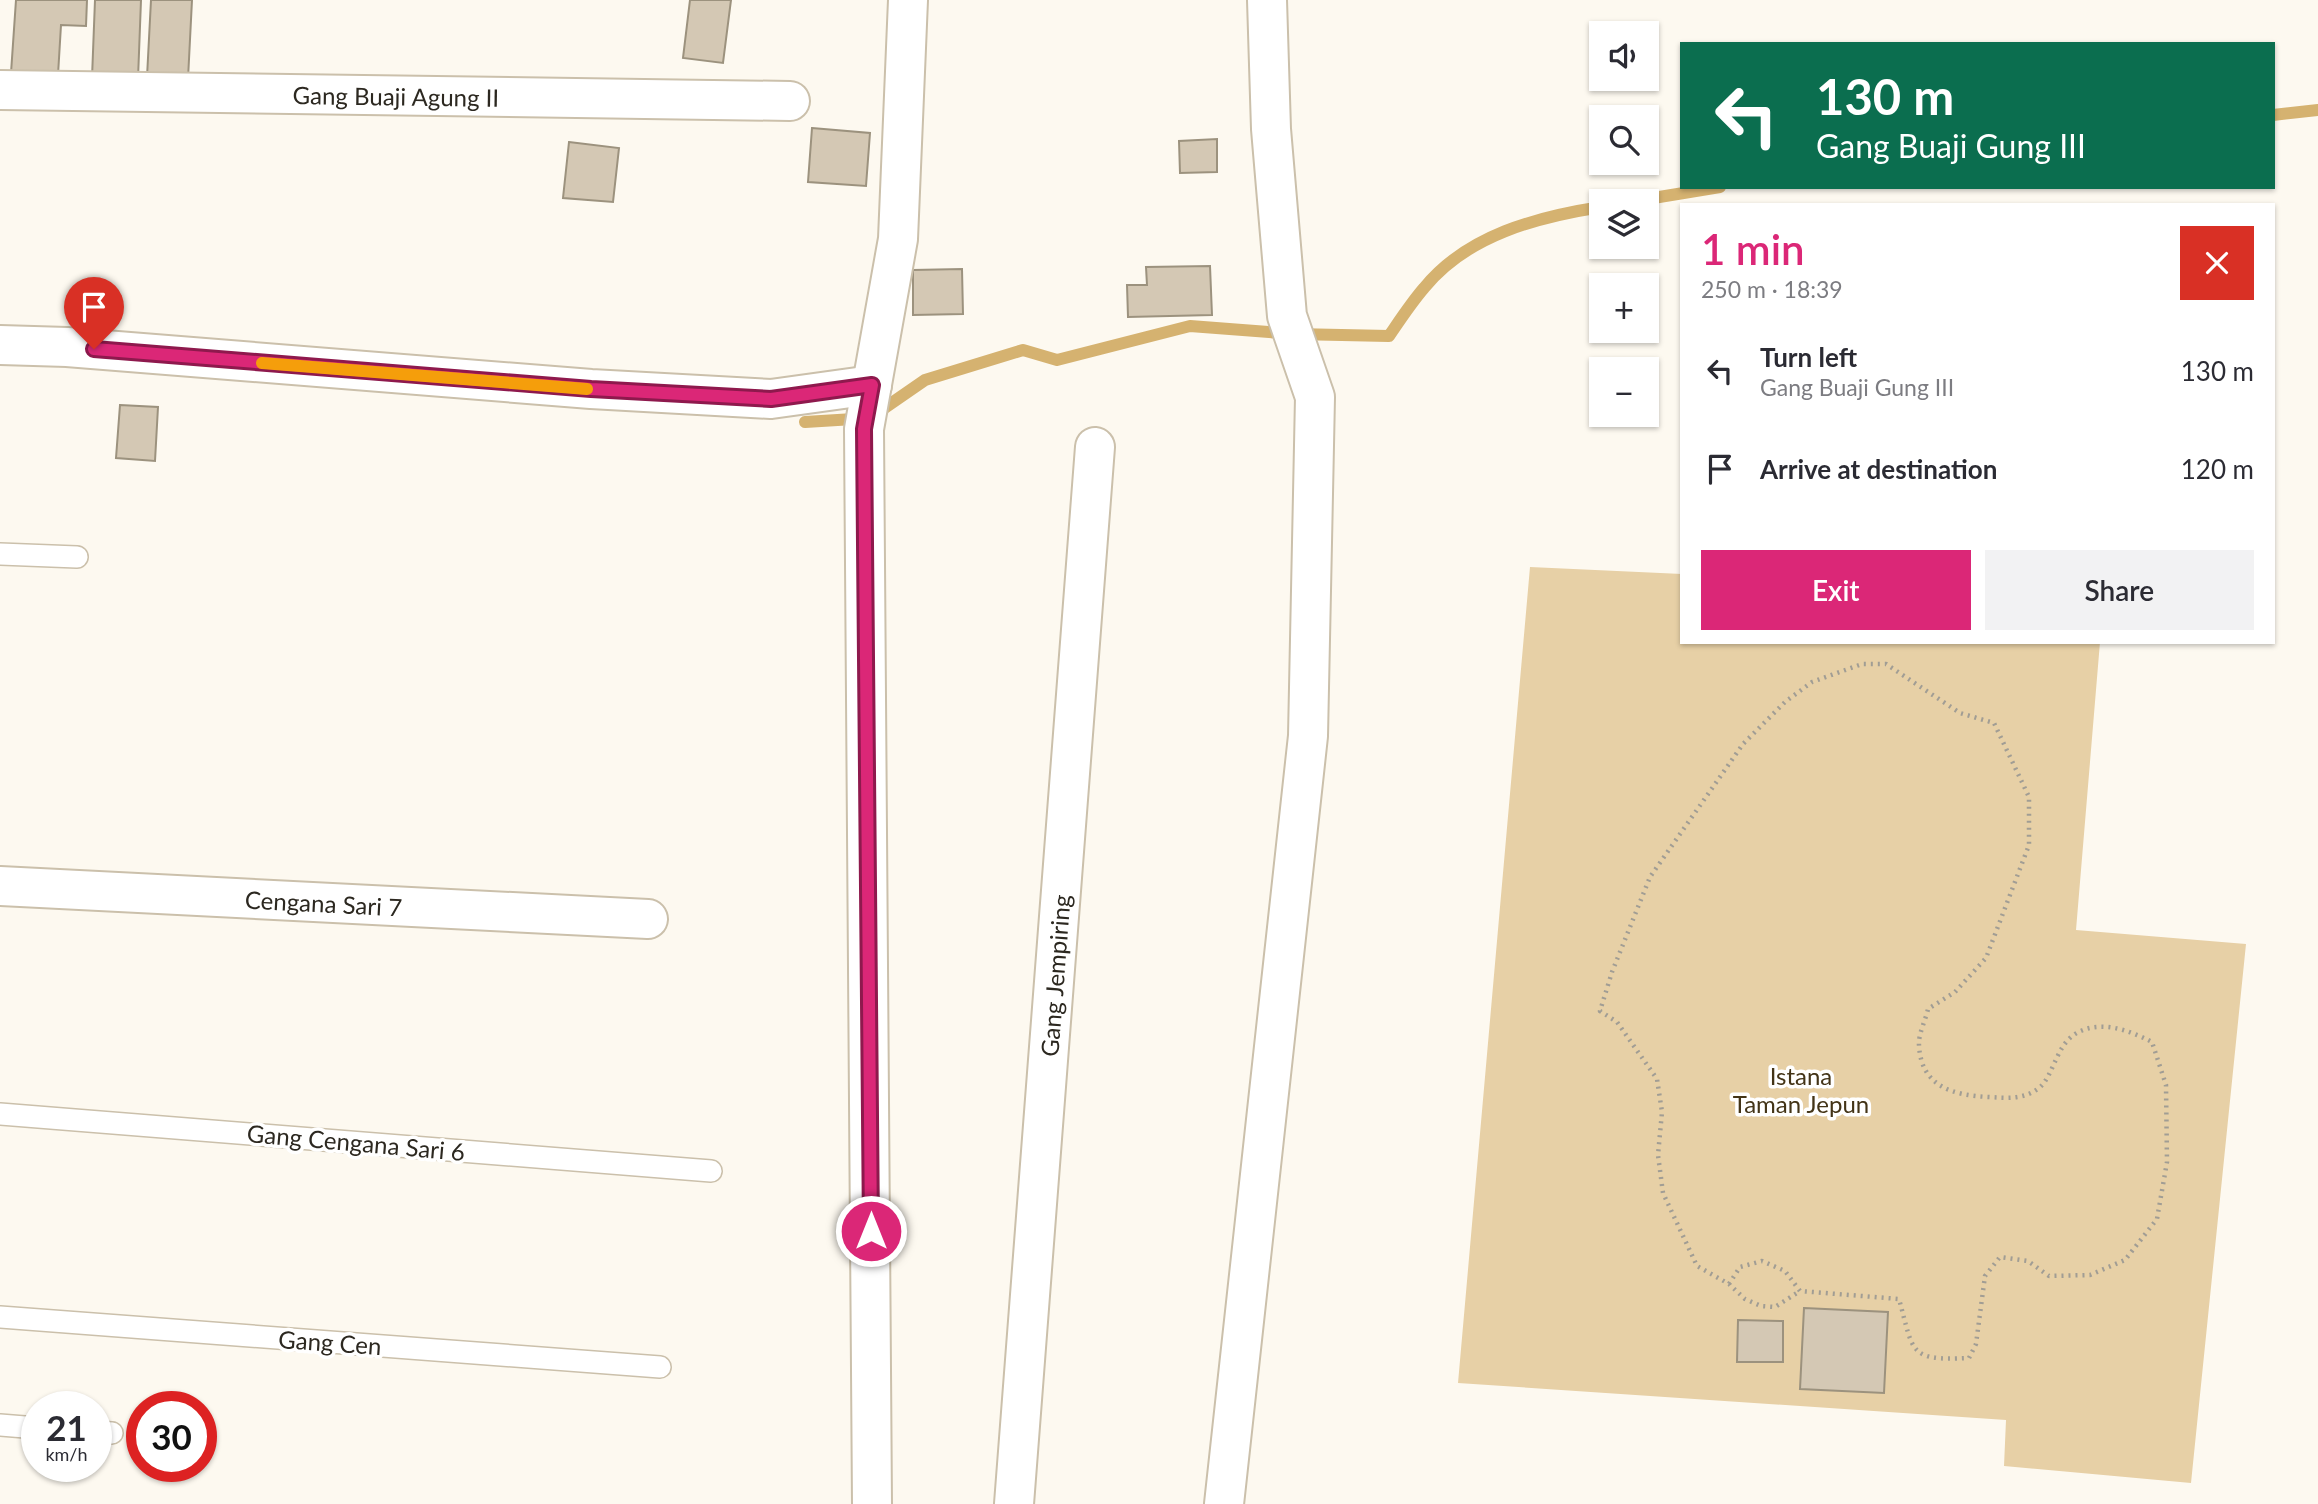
<!DOCTYPE html>
<meta charset="utf-8">
<style>
:root{--surface:#fff;--page:#f2f2f3;--text:#2b2b33;--muted:#7c7c81;--accent:#db2777}
body{margin:0;font-family:Lato,sans-serif;background:var(--page);color:var(--text);height:100vh;display:flex;flex-direction:column;font-size:26px;white-space:nowrap}
*{box-sizing:border-box;margin:0}
p{font-size:23px;color:var(--muted)}
.icon{flex:none;width:38px;height:38px;fill:none;stroke:currentColor;stroke-width:2;stroke-linecap:round;stroke-linejoin:round}
.map{position:relative;flex:1;overflow:hidden}
.details{position:absolute;left:1680px;top:203px;width:595px;height:441px;display:flex;flex-direction:column;background:var(--surface);border-radius:0px;box-shadow:0 2px 5px #0004}
.details>*{flex:none}
.guide{position:absolute;left:1680px;top:42px;width:595px;height:147px;border-radius:0px;box-shadow:0 2px 5px #0004;background:#0b6e4f;color:#fff;overflow:hidden}
.buttons{position:absolute;left:1589px;top:21px;display:grid;gap:14px}
.buttons a{display:grid;place-items:center;width:70px;height:70px;border-radius:0px;background:var(--surface);box-shadow:0 2px 5px #0004;font-size:35px}
.speed{position:absolute;left:21px;top:1391px;display:flex;gap:14px;font-size:35px;font-weight:700;text-align:center}
.speed>*{display:grid;place-content:center;width:91px;height:91px;border-radius:50%;background:var(--surface);box-shadow:0 2px 5px #0004;line-height:1}
.speed small{font-size:18px;font-weight:400}
.speed .limit{border:10px solid #d22;background:#fff;color:#111}
.pin{position:absolute;display:grid;place-items:center;width:60px;height:60px;color:#fff;margin:-72px -30px;border-radius:50% 50% 50% 0;rotate:-45deg;box-shadow:0 0 7px #0007}
.pin .icon{rotate:45deg}
.me{position:absolute;width:77px;margin:-38px;rotate:0deg;stroke-linejoin:round;filter:drop-shadow(0 0 5px #0008)}
.turn{display:flex;align-items:center;gap:24px;height:147px;padding:0 21px;font-size:32px}
.turn .icon{width:91px;height:91px;stroke-width:2.5}
.turn b{display:block;font-size:49px;line-height:60px}
.round{display:grid;place-items:center;flex:none;width:74px;height:74px;border-radius:0px;background:var(--page)}
.overview{display:flex;align-items:center;justify-content:space-between;height:119px;padding:0 21px}
h1{font-size:42px;font-weight:600;line-height:52px;color:var(--accent)}
.cta{display:flex;gap:14px;margin-top:auto;padding:14px 21px}
.cta a{flex:1;height:80px;border-radius:0px;background:var(--accent);color:#fff;font-size:28px;font-weight:600;line-height:80px;text-align:center}
.cta a+a{background:var(--page);color:var(--text)}
ul{padding:0;list-style:none}
li{display:flex;align-items:center;gap:21px;height:98px;padding:0 21px}
li div{flex:1}
li b{display:block;font-size:26px}
li em{font-style:normal}
.map>svg:first-child{display:block}
.green{fill:#e7d0a6}
.lines{fill:none;stroke-linecap:round;stroke-linejoin:round}
.stream{stroke:#d5b270;stroke-width:12}
.building{fill:#d4c8b4;stroke:#9c927e;stroke-width:2}
.lane-casing{stroke:#cbc0ab;stroke-width:24}
.street-casing{stroke:#cbc0ab;stroke-width:42}
.path{stroke:#a19d94;stroke-width:4.5;stroke-dasharray:2 5;stroke-linecap:butt}
.lane{stroke:#fff;stroke-width:21}
.street{stroke:#fff;stroke-width:38}
.route-casing{stroke:#8e194d;stroke-width:18}
.route{stroke:#db2777;stroke-width:12}
.slow{stroke:#f59e0b;stroke-width:12}
.labels{text-anchor:middle;dominant-baseline:central;stroke-width:7;stroke-linejoin:round;paint-order:stroke}
.street-label{font-size:24px;fill:#2c2820;stroke:#fff}
.park-label{font-size:24px;fill:#433417;stroke:#fff}
</style>
<div class="map">
<svg width="2318" height="1504" viewBox="0 0 2318 1504">
<rect width="100%" height="100%" fill="#fdf9f0"/>
<path class="green" d="M1530 567 1682 574V642H2100L2076 930 2246 944 2191 1483 2004 1466 2006 1420 1458 1383Z"/>
<g class="lines">
<path class="stream" d="M2273 115 2318 110
M1635 201 1720 187
M805 422 870 418 925 380 1023 350 1057 360 1190 326 1294 334 1389 336C1400 320 1411 303 1424 288 1467 235 1537 217 1601 207"/>
</g>
<path class="building" d="M16 0H87L86 26 61 25 58 75 11 73Z
M95 0H141L138 79 92 78Z
M151 0H192L188 79 147 77Z
M690 0H731L723 63 683 58Z
M812 128 870 133 866 186 808 182Z
M1217 139V172L1180 173 1179 141Z
M569 142 619 148 613 202 563 198Z
M1210 266 1212 315 1128 317 1127 285H1147L1146 267Z
M962 269 963 314 913 315V270Z
M120 405 158 407 155 461 116 458Z
M1804 1308 1888 1312 1884 1393 1800 1389Z
M1738 1320 1783 1321V1362H1737Z"/>
<g class="lines">
<g class="lane-casing">
<path id="lane" d="M0 554 77 557
M0 1114 711 1171
M0 1317 660 1367
M0 1425 37 1428
M96 1432 112 1433"/>
</g>
<g class="street-casing">
<g id="street">
<path id="s1" d="M0 90 790 101"/>
<path d="M0 345 67 347 591 389 771 399 872 385"/>
<path id="s2" d="M0 886 648 919"/>
<path d="M872 1504 864 429 898 239 908 0"/>
<path id="s3" d="M1014 1504 1095 447"/>
<path d="M1224 1504 1308 736 1315 397 1287 316 1271 129 1267 0"/>
</g>
</g>
<path class="path" d="M1729 1284 1740 1267 1762 1261 1785 1271 1800 1291 1899 1299C1914 1353 1908 1361 1969 1358L1976 1344 1985 1276 2000 1257 2028 1261 2049 1276 2090 1275 2125 1260 2157 1219 2167 1162 2166 1085 2152 1042C2129 1030 2099 1019 2075 1034 2056 1046 2053 1077 2039 1088 2023 1100 2007 1098 1988 1097 1953 1095 1921 1087 1919 1045 1918 1035 1926 1019 1928 1009L1955 992 1986 958 2029 845V797L1994 723 1960 713 1886 664H1862L1812 682 1785 702 1743 744 1650 877 1612 972 1600 1011 1617 1022 1657 1079 1662 1112 1658 1155 1663 1193 1697 1266 1729 1284 1745 1299 1761 1306 1775 1307 1800 1291"/>
<use href="#lane" class="lane"/>
<use href="#street" class="street"/>
</g>
<g class="lines">
<g class="route-casing">
<path id="route" d="M94 349 591 389 771 399 872 385 864 429 871 1231"/>
</g>
<use href="#route" class="route"/>
<path class="slow" d="M262 363 587 389"/>
</g>
<g class="labels">
<g class="street-label">
<text stroke="none"><textPath href="#s1" startOffset="396">Gang Buaji Agung II</textPath></text>
<text stroke="none"><textPath href="#s2" startOffset="324">Cengana Sari 7</textPath></text>
<text stroke="none"><textPath href="#s3" startOffset="530">Gang Jempiring</textPath></text>
<text transform="translate(356 1142) rotate(5)">Gang Cengana Sari 6</text>
<text transform="translate(330 1342) rotate(4)">Gang Cen</text>
</g>
<g class="park-label">
<text x="1801" y="1075">Istana<tspan x="1801" dy="28">Taman Jepun</tspan></text>
</g>
</g>
</svg>
<div class="buttons">
<a><svg class="icon" aria-label="sound" viewBox="0 0 24 24"><path d="M4 9h4l5-4v14l-5-4H4zM17 9q2 3 0 6"/></svg></a>
<a><svg class="icon" aria-label="search" viewBox="0 0 24 24"><circle cx="10" cy="10" r="6"/><path d="M15 15l6 6"/></svg></a>
<a><svg class="icon" aria-label="layers" viewBox="0 0 24 24"><path d="M12 4l9 5-9 5-9-5zM3 14l9 5 9-5"/></svg></a>
<a>+</a>
<a>−</a>
</div>
<div class="speed"><div>21<small>km/h</small></div><div class="limit">30</div></div>
<div class="pin" style="left:94px;top:349px;background:#d93025"><svg class="icon" aria-label="arrive" viewBox="0 0 24 24"><path d="M6 21V4h12l-3 4 3 4H6"/></svg></div>
<svg class="me" style="left:871px;top:1231px" viewBox="-20 -20 40 40"><circle r="17" fill="#db2777" stroke="#fff" stroke-width="3"/><path d="M0-11L8 9 0 5-8 9z" fill="#fff"/></svg>
<div class="guide">
<div class="turn"><svg class="icon" aria-label="left" viewBox="0 0 24 24"><path d="M17 20v-9H6M10 6l-5 5 5 5"/></svg><div><b>130 m</b>Gang Buaji Gung III</div></div>
</div>
<section class="details">
<div class="overview"><div><h1>1 min</h1><p>250 m · 18:39</p></div><a class="round" style="background:#d93025;color:#fff"><svg class="icon" aria-label="close" viewBox="0 0 24 24"><path d="M6 6l12 12M18 6L6 18"/></svg></a></div>
<ul>
<li><svg class="icon" aria-label="left" viewBox="0 0 24 24"><path d="M17 20v-9H6M10 6l-5 5 5 5"/></svg><div><b>Turn left</b><p>Gang Buaji Gung III</p></div><em>130 m</em></li>
<li><svg class="icon" aria-label="arrive" viewBox="0 0 24 24"><path d="M6 21V4h12l-3 4 3 4H6"/></svg><div><b>Arrive at destination</b></div><em>120 m</em></li>
</ul>
<div class="cta"><a>Exit</a><a>Share</a></div>
</section>
</div>
